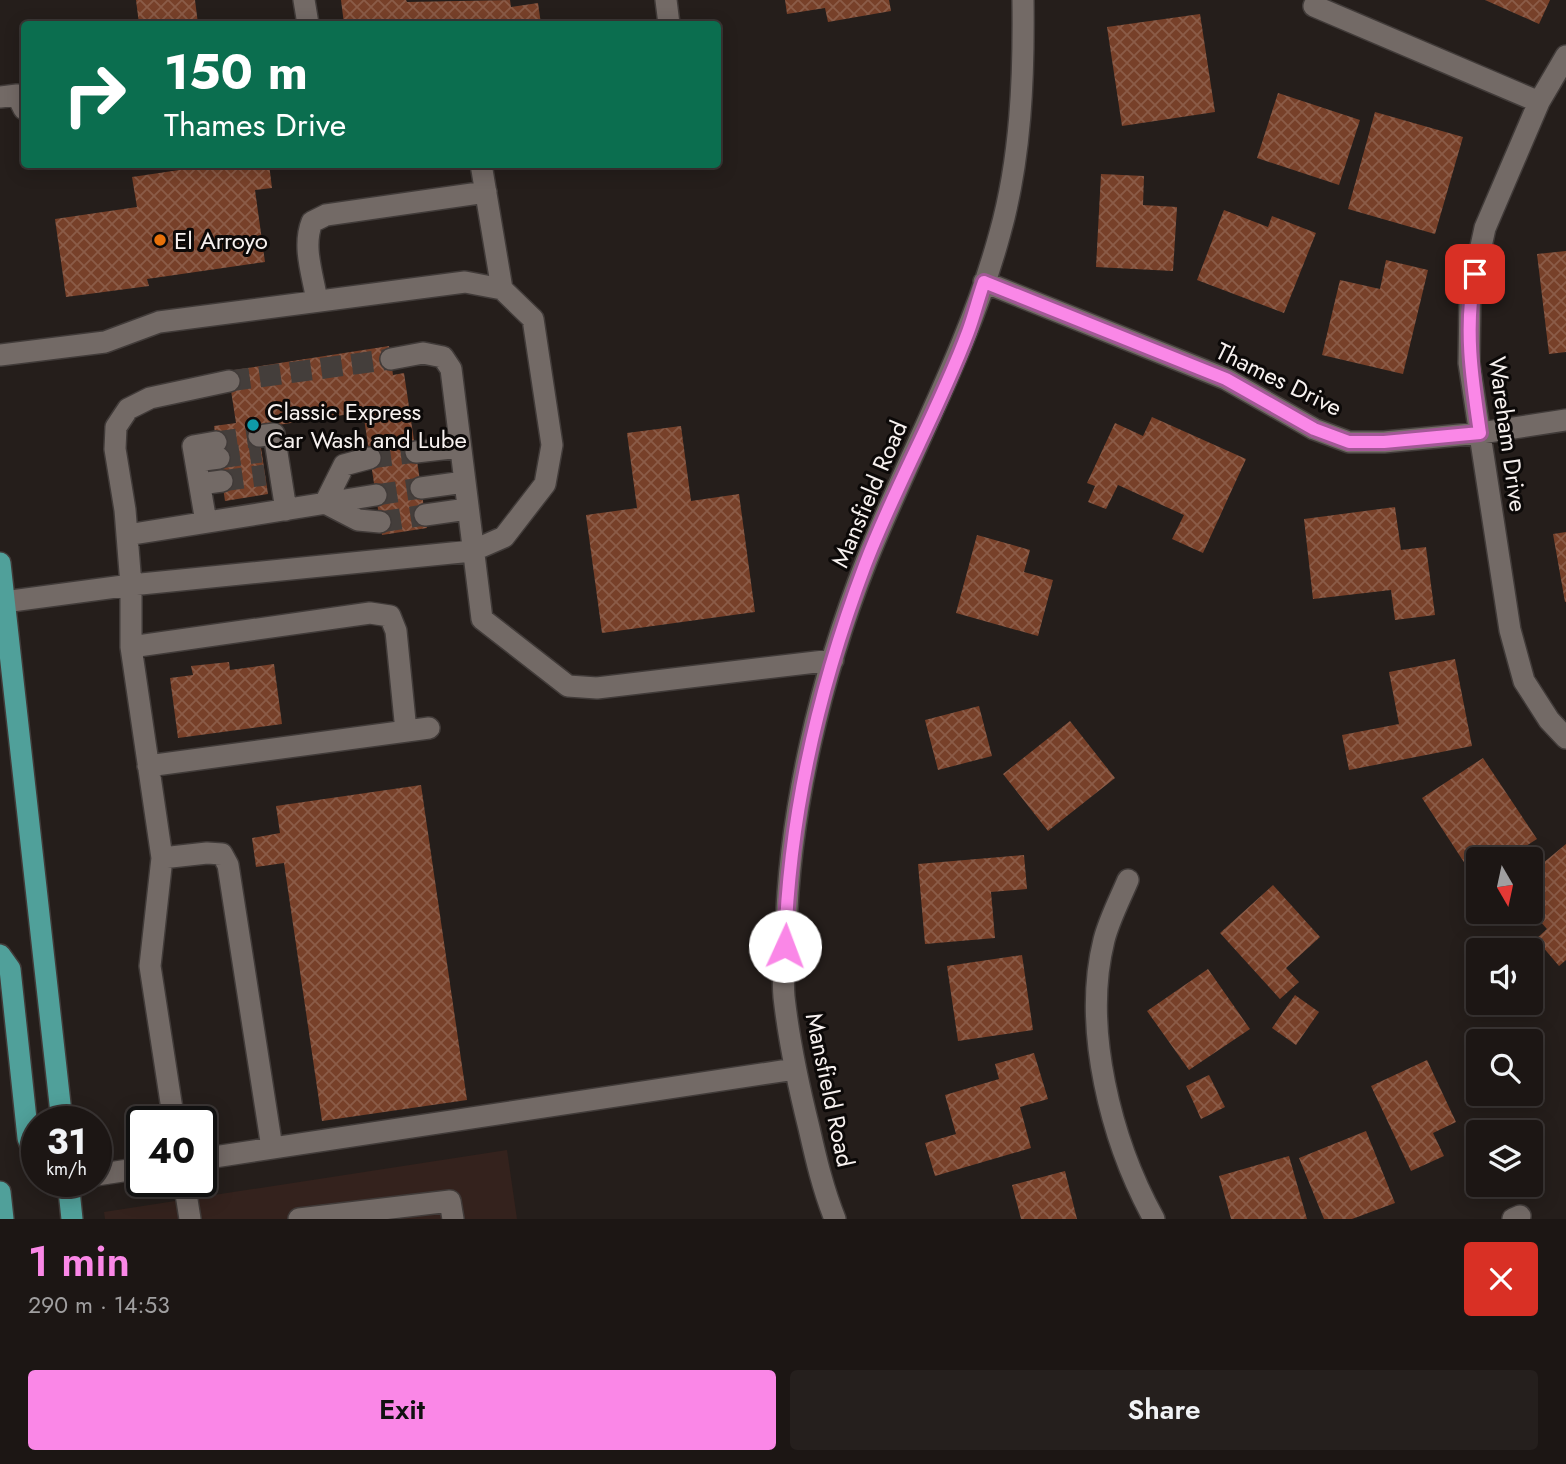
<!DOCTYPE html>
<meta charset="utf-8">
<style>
:root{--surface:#1c1614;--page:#251f1d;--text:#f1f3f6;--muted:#a09fa0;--line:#3a3534;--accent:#fa87e7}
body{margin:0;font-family:Jost,sans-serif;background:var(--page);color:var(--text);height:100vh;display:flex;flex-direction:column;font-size:26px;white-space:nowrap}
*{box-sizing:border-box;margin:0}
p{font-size:23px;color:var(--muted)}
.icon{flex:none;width:38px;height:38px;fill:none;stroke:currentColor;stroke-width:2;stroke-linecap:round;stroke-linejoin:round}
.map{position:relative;height:1219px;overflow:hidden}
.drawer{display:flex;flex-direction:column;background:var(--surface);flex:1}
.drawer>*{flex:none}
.banner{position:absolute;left:21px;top:21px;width:700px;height:147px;border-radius:7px;box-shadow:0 4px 18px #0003,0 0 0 2px var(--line);background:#0b6e4f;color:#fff;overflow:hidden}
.needle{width:46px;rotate:171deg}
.buttons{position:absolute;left:1466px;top:847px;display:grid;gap:14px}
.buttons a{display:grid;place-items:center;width:77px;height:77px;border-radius:7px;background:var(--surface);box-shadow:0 4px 18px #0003,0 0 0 2px var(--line);font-size:35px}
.speed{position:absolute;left:21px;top:1106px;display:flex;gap:14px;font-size:35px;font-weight:700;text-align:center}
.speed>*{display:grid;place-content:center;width:91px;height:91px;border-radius:50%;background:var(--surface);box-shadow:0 4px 18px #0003,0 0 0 2px var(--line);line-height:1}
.speed small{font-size:18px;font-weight:400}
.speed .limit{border:4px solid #111;border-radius:10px;background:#fff;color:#111}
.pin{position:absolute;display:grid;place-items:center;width:60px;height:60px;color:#fff;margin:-30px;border-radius:14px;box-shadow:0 4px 10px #0006}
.me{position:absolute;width:77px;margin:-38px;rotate:2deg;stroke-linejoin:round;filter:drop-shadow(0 0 5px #0008)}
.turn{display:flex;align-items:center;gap:24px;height:147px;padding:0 28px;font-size:32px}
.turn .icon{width:91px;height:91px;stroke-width:2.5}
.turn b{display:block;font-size:49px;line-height:60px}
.round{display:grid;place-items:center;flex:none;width:74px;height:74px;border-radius:7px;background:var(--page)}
.summary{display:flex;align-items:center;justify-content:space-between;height:119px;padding:0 28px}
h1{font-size:42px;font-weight:600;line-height:52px;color:var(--accent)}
.action{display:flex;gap:14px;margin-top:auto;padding:14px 28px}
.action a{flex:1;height:80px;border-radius:7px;background:var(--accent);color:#111;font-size:28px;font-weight:600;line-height:80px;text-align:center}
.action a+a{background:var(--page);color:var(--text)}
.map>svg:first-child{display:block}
.commercial{fill:#34221d}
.building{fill:url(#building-cross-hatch)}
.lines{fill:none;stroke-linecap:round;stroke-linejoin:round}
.minor-tunnel{stroke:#443e3b;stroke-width:21;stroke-dasharray:21 10;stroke-linecap:butt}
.minor-casing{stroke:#413b39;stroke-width:24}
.major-casing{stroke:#413b39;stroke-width:24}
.minor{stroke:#736a66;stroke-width:21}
.major{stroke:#50a09a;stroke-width:21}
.route-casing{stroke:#a25896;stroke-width:18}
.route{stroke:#fa87e7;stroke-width:12}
.food-dot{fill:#e8710a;stroke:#0c0908;stroke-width:2.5}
.culture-dot{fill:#0f9aa8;stroke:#0c0908;stroke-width:2.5}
.labels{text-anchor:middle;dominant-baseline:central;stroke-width:6;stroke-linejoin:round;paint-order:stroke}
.poi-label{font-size:24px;fill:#f7f1ef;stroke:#0c0908;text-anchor:start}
.street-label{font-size:24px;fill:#f7f1ef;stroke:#0c0908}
</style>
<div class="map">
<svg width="1566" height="1219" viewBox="0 0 1566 1219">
<defs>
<pattern id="building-cross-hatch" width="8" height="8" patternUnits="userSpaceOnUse" patternTransform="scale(1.75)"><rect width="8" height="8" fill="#774029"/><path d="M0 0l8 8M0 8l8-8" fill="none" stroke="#8b5c48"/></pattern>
</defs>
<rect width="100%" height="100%" fill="#251e1b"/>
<path class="commercial" d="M507 1150 517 1219H105L104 1212Z"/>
<path class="building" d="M136 0H195L198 24H139Z
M341 0H406L407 2 510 0 511 7 538 3 541 24H344Z
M785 0H889L891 11 828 22 825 8 787 14Z
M1485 0H1550L1539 24Z
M1200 14 1215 112 1122 126 1107 27Z
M1278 93 1360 120 1339 185 1257 158Z
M1375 112 1463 137 1435 234 1348 209Z
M220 164H269L272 188 255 190 265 262 147 279 149 286 66 297 55 219 137 207 132 177Z
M1101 174 1144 176 1143 205 1177 207 1173 271 1096 267Z
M1224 210 1268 227 1272 216 1316 233 1284 313 1197 280Z
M1566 251V352L1549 354 1537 254Z
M1386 260 1428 270 1403 374 1322 355 1340 280 1380 289Z
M389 346 393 375 404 373 427 528 382 535 363 412 258 428 268 494 225 501 214 426 236 423 228 371Z
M1152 417 1246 459 1203 553 1172 539 1184 515 1118 485 1106 509 1088 502 1095 486 1087 483 1115 423 1143 436Z
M681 426 691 501 739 494 755 612 602 633 586 515 637 508 627 433Z
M1395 507 1401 550 1426 547 1435 615 1395 620 1391 590 1313 599 1304 519Z
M1566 532V602H1565L1553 534Z
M977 535 1030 550 1024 572 1053 580 1038 636 956 613Z
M1455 659 1472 746 1349 770 1342 735 1399 724 1389 672Z
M229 662 230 670 274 664 282 724 178 738 170 678 193 675 191 666Z
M979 706 992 756 938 770 925 720Z
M1070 721 1115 778 1048 831 1003 774Z
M1483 758 1537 839 1505 859H1479V877L1475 879 1422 798Z
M421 785 467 1100 322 1121 284 863 256 867 252 838 280 833 276 806Z
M1566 844V960L1559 966 1536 939 1547 929 1531 911V873Z
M1024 855 1027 889 991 892 995 938 925 944 918 864Z
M1273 885 1320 937 1286 968 1299 982 1280 999 1220 933Z
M1022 955 1033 1030 958 1041 947 966Z
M1208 969 1250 1029 1189 1070 1147 1011Z
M1295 995 1319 1012 1296 1045 1272 1028Z
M1034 1053 1048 1099 1020 1107 1031 1148 935 1176 925 1143 956 1134 945 1095 999 1079 995 1064Z
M1427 1060 1456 1122 1433 1133 1444 1156 1411 1171 1371 1086Z
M1209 1075 1225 1107 1201 1119 1186 1086Z
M1366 1131 1395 1203 1352 1219H1324L1299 1158Z
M1289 1156 1307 1219H1231L1219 1176Z
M1065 1171 1077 1219H1021L1012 1185Z"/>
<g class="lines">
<path class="minor-tunnel" d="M229 381 391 359
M216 442 259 436
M219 458 261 452
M370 458 416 452
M222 481 265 475
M376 495 421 488
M380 522 425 515"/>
<g class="minor-casing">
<path id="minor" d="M304 0 308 24
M666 0 669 24
M1314 6 1539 102
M1566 56 1539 102 1485 228 1470 297 1469 363 1510 630 1524 681 1549 720 1566 738
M0 97 17 95 24 109
M481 164 502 289
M984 282 1226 379 1314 429 1349 442H1384L1481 433 1566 420
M317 301C313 275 302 247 312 222L326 215 486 192
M0 355 105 342 159 322 465 282 502 289 533 319 552 445 545 484 504 537 472 551 131 585 4 602
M391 359 423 353 443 357 451 369 482 619 568 686 597 688 833 660
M259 436 274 434 286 510
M416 452 460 447
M370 458 344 465 325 503 358 520 380 522
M196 461 219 458
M200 484 222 481
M421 488 464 482
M425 515 467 509
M206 522 193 446 216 442
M127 535 376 495
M131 647 370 613 390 616 396 631 406 731
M148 766 429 728
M162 858 207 853 222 854 228 865 272 1148
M1128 880C1120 899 1109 920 1104 940 1082 1028 1111 1141 1154 1219
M174 1122 150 966 162 858 131 647V585L125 510 115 449 116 427 128 409 150 398 229 381
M201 1159 795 1069
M96 1175 142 1168
M184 1181 190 1219
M299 1219 450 1201 453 1219
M835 1219C823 1189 816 1159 809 1128 798 1084 789 1041 784 997 782 976 785 954 786 933 789 811 821 676 866 562 910 452 969 348 1000 233 1021 158 1024 77 1023 0
M1513 1219 1520 1216"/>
</g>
<g class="major-casing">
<path id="major" d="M0 563 62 1122
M0 955 10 969 28 1138 37 1162
M68 1181 72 1219
M0 1192 3 1219"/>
</g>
<use href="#minor" class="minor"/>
<use href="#major" class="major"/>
</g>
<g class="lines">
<g class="route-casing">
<path id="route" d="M785 946C789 815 819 687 865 565 895 486 938 412 968 332 974 316 978 299 984 282L1226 379 1314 429 1349 442H1384L1480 433C1472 379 1464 327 1475 274"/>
</g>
<use href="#route" class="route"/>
</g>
<circle class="food-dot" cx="160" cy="240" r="7"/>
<circle class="culture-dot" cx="253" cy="425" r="7"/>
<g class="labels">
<g class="poi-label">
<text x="174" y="240">El Arroyo</text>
<text x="267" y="411">Classic Express<tspan x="267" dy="28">Car Wash and Lube</tspan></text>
</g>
<g class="street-label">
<text transform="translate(1279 379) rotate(26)">Thames Drive</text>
<text transform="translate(1508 434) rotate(82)">Wareham Drive</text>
<text transform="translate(869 494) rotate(-67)">Mansfield Road</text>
<text transform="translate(830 1090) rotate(78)">Mansfield Road</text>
</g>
</g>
</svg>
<div class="buttons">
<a><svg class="needle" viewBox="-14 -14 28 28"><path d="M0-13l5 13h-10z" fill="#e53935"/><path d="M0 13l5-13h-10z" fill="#a09fa0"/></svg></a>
<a><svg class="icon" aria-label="sound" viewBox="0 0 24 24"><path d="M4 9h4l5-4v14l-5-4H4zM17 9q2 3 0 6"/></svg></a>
<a><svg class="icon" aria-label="search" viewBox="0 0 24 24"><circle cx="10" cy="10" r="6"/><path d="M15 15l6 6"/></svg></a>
<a><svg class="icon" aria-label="layers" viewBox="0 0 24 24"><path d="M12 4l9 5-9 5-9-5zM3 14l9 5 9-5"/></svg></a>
</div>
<div class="speed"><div>31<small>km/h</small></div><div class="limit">40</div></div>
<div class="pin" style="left:1475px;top:274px;background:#d93025"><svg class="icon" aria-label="arrive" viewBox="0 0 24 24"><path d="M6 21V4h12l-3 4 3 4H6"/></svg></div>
<svg class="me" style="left:785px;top:946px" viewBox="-20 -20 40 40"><circle r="19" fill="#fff"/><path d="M0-13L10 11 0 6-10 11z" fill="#fa87e7"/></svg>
<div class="banner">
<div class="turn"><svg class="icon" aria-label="right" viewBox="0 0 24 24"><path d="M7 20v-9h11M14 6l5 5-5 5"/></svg><div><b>150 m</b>Thames Drive</div></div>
</div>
</div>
<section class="drawer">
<div class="summary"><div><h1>1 min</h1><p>290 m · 14:53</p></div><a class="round" style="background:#d93025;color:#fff"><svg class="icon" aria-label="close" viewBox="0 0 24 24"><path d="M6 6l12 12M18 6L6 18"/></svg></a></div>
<div class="action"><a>Exit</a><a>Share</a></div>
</section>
